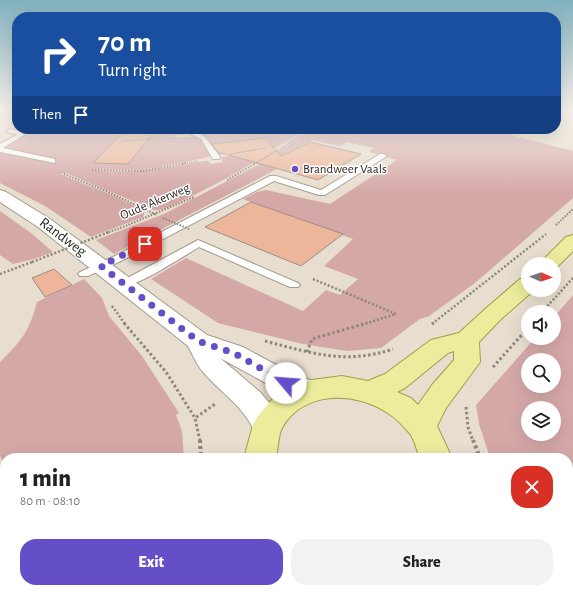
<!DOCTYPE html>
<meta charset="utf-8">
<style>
:root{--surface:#fff;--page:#f2f2f2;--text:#222;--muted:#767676;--accent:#654fc8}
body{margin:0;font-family:"Alegreya Sans",sans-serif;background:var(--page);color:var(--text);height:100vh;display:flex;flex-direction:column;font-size:15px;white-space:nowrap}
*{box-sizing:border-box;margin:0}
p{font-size:13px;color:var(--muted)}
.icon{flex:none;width:22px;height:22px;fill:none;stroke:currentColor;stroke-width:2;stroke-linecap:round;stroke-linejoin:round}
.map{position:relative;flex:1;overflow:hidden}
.details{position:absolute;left:0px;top:453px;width:573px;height:140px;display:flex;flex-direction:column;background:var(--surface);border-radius:16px 16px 0 0;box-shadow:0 4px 16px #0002}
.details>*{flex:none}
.top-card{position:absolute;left:12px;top:12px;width:549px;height:122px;border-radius:16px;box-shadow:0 4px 16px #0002;background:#1a4fa0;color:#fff;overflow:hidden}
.needle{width:26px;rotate:92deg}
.buttons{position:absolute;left:521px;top:257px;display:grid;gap:8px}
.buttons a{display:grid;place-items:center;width:40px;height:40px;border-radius:50%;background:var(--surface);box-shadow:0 4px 16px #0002;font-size:20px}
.pin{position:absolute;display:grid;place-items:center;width:34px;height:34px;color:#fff;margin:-17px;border-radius:8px;box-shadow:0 2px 6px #0006}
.me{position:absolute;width:44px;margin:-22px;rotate:297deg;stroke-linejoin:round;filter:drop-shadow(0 0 3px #0008)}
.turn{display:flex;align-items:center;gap:14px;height:84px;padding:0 20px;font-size:18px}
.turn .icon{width:52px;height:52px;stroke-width:2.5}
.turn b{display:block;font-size:28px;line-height:34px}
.then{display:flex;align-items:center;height:38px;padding:0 20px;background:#0003;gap:8px;font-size:15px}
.round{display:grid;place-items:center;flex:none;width:42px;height:42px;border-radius:16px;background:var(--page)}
.overview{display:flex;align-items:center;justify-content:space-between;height:68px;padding:0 20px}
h1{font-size:24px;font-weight:800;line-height:30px}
.primary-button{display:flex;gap:8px;margin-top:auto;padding:8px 20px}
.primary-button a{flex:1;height:46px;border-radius:16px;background:var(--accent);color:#fff;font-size:16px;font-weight:800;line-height:46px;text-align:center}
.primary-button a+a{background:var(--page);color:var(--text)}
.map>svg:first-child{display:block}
.green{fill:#d5a8a8;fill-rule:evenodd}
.building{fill:#edb69a;stroke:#9d8d85}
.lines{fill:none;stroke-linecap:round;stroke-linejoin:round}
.service-casing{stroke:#a49a8c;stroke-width:2}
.secondary-casing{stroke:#a49a8c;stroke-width:2}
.primary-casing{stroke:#a19f48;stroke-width:2}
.path-far4{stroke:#8c867b;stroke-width:1.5;stroke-dasharray:1 1;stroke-linecap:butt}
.path-far3{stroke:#8c867b;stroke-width:2;stroke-dasharray:1.5 1.5;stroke-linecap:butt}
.path-far2{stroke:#8c867b;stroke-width:2.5;stroke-dasharray:2 2;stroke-linecap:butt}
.path-far1{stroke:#8c867b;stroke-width:3;stroke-dasharray:2.5 2.5;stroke-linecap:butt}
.path{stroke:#8c867b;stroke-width:4;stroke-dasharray:3 3;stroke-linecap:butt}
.service{fill:#fff;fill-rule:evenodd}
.secondary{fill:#fff;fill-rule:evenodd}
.primary{fill:#ecec9d;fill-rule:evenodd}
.path-bridge-far1{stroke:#8c867b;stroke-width:2;stroke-dasharray:1.5 1.5;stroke-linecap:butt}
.path-bridge{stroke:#8c867b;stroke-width:2.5;stroke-dasharray:2 2;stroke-linecap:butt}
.route{stroke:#654fc8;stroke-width:7;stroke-dasharray:0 12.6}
.poi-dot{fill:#654fc8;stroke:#fff;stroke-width:1.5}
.labels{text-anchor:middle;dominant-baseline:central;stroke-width:3;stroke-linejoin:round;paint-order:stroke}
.far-poi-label{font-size:13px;fill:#2b2822;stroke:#fff;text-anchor:start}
.far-street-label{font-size:13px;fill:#2b2822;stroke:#fff}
.street-label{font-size:15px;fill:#2b2822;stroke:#fff}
</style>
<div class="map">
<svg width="573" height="593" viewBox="0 0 573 593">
<rect width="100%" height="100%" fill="#e8decf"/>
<path class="green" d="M31 129H190L185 134 181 135 134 140 132 141 197 136 202 139 212 155 205 158 142 170 93 169 92 170C129 175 166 168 204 161H208L211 164 223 162 221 158 222 157 266 148 219 155 205 137 196 132V129H305C267 155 228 179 186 199 176 203 165 211 154 210L73 176 66 173 60 174 110 194 145 211 143 217 91 237 45 206 0 183V152L49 162 53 160 3 150 4 147 24 135 18 130Z
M311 129H488L573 151V198L475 283 429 316 420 319 381 348 347 351 303 344 218 323 151 279 186 258 303 311 326 290 340 295 358 279 324 266 353 239 243 199 257 192 266 190 330 204 397 160 369 152 374 148 347 142 339 146 312 140 263 164 277 169 114 254 96 240 164 214 260 164Z
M0 211 31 233 53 252 34 259 13 264 0 255Z
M84 279 102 298 109 316 142 356 179 413 176 415 182 431 184 458H5V465L0 456V362C22 340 29 332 37 302Z
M573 295V593H450L455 588H568V458H490L479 424 476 405 535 338H554V317ZM528 360H554V386H528ZM528 408H554V434H528Z
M79 588H113L108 593H83Z"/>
<path class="building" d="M124 131H155L128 164 93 163Z
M265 138 281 156 310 142 361 154 318 180 218 152 212 144Z
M251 202 343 234 301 266 205 227Z
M54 269 72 285 45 297 32 278Z"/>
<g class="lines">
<g class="service-casing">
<path id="service" d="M10 129 19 131 24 135 3 148 55 159V163L0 152V144L17 135 8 132 7 131Z
M190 129H196V132L205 137 220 157 219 159H213L201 139 191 134Z
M380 154H383L387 156 325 195H319L274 181 121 261 88 276H80L78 274 80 272 113 257 270 176H276L321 190Z
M198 240 298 283 300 285 298 287H290L199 247C185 255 133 290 120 286L118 284 120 282Z"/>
</g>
<g class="secondary-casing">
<path id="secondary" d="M0 190 6 192 50 219 207 335 243 347 289 372 320 384 324 391 320 398 310 402 284 393 220 358 260 392 270 404 282 425 278 434 267 437 256 434C242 404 224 396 204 373 197 366 193 355 188 346L38 227 0 202Z"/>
</g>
<g class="primary-casing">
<path id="primary" d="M573 235V251L556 268 554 269V264H539L566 237Z
M528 278V290H534L499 321 479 342 480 362 446 408 437 426 452 458H420C417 451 415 442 411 435 406 429 396 418 389 414 356 391 304 390 282 428 278 436 278 449 276 458H244L253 425 257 417 276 395 312 380 342 376 368 381 385 374 431 340 459 333 483 311 520 279ZM454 351V360L432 385 418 405 411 398 397 392 405 388 448 353Z
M154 588H197L195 593H152Z
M222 588H266L264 593H220Z"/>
</g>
<path class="path-far4" d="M123 141 177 137
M231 154 265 148
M181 164 198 161
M254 164 283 147 308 129"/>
<path class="path-far3" d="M92 170 143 171 186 163
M64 174 106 191 157 215
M227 180 256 163
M556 225 573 209
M123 227 194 197"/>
<path class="path-far2" d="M0 274 32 262
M313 279 396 314 364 324
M112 306 125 324
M542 312 573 278
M522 320H528
M432 324 546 234"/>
<path class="path-far1" d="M124 323 166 372 195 418
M432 324 434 323
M265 341C311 353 346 365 393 349
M307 352 312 339 367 323
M493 367 528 328
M466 407 468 427 473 441
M200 441 195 418 215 404"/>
<path class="path" d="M200 440 201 458
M473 440 480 458
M319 593 334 591 382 592 402 588"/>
<use href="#service" class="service"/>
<use href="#secondary" class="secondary"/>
<use href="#primary" class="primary"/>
<path class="path-bridge-far1" d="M163 218 189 229
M106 233 123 227"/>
<path class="path-bridge" d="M32 262 109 232"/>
</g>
<linearGradient id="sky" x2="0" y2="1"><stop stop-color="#81b1be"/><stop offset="0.57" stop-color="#f5f0e9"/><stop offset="1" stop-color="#f5f0e9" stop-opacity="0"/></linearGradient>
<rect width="573" height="193" fill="url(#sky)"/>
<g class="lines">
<path class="route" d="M145 244 101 266 198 341 234 353 286 383"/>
</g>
<circle class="poi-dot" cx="295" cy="169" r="4"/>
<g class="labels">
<g class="far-poi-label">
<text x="303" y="169">Brandweer Vaals</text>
</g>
<g class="far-street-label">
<text transform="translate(155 202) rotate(-23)">Oude Akerweg</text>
</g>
<g class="street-label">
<text transform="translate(63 237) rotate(37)">Randweg</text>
</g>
</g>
</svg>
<div class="buttons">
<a><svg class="needle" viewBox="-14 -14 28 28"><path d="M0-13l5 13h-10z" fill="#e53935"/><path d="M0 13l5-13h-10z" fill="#767676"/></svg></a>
<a><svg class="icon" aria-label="sound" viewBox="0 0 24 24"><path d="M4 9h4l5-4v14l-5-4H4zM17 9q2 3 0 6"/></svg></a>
<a><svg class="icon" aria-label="search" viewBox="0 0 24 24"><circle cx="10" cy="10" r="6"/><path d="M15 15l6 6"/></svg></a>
<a><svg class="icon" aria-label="layers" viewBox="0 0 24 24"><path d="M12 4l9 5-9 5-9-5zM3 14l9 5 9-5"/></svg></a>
</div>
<div class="pin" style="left:145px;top:244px;background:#d93025"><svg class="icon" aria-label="arrive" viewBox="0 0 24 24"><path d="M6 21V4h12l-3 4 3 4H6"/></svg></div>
<svg class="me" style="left:286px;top:383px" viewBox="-20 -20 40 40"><circle r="19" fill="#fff"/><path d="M0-13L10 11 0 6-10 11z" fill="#654fc8"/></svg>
<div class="top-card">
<div class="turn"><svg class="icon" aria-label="right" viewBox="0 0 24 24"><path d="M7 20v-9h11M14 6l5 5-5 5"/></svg><div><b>70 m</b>Turn right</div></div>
<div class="then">Then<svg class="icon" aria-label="arrive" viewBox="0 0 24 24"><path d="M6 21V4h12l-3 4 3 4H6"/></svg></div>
</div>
<section class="details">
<div class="overview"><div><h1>1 min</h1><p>80 m · 08:10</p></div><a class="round" style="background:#d93025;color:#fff"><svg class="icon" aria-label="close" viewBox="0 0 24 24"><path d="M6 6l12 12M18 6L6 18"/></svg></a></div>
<div class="primary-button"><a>Exit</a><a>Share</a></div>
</section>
</div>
